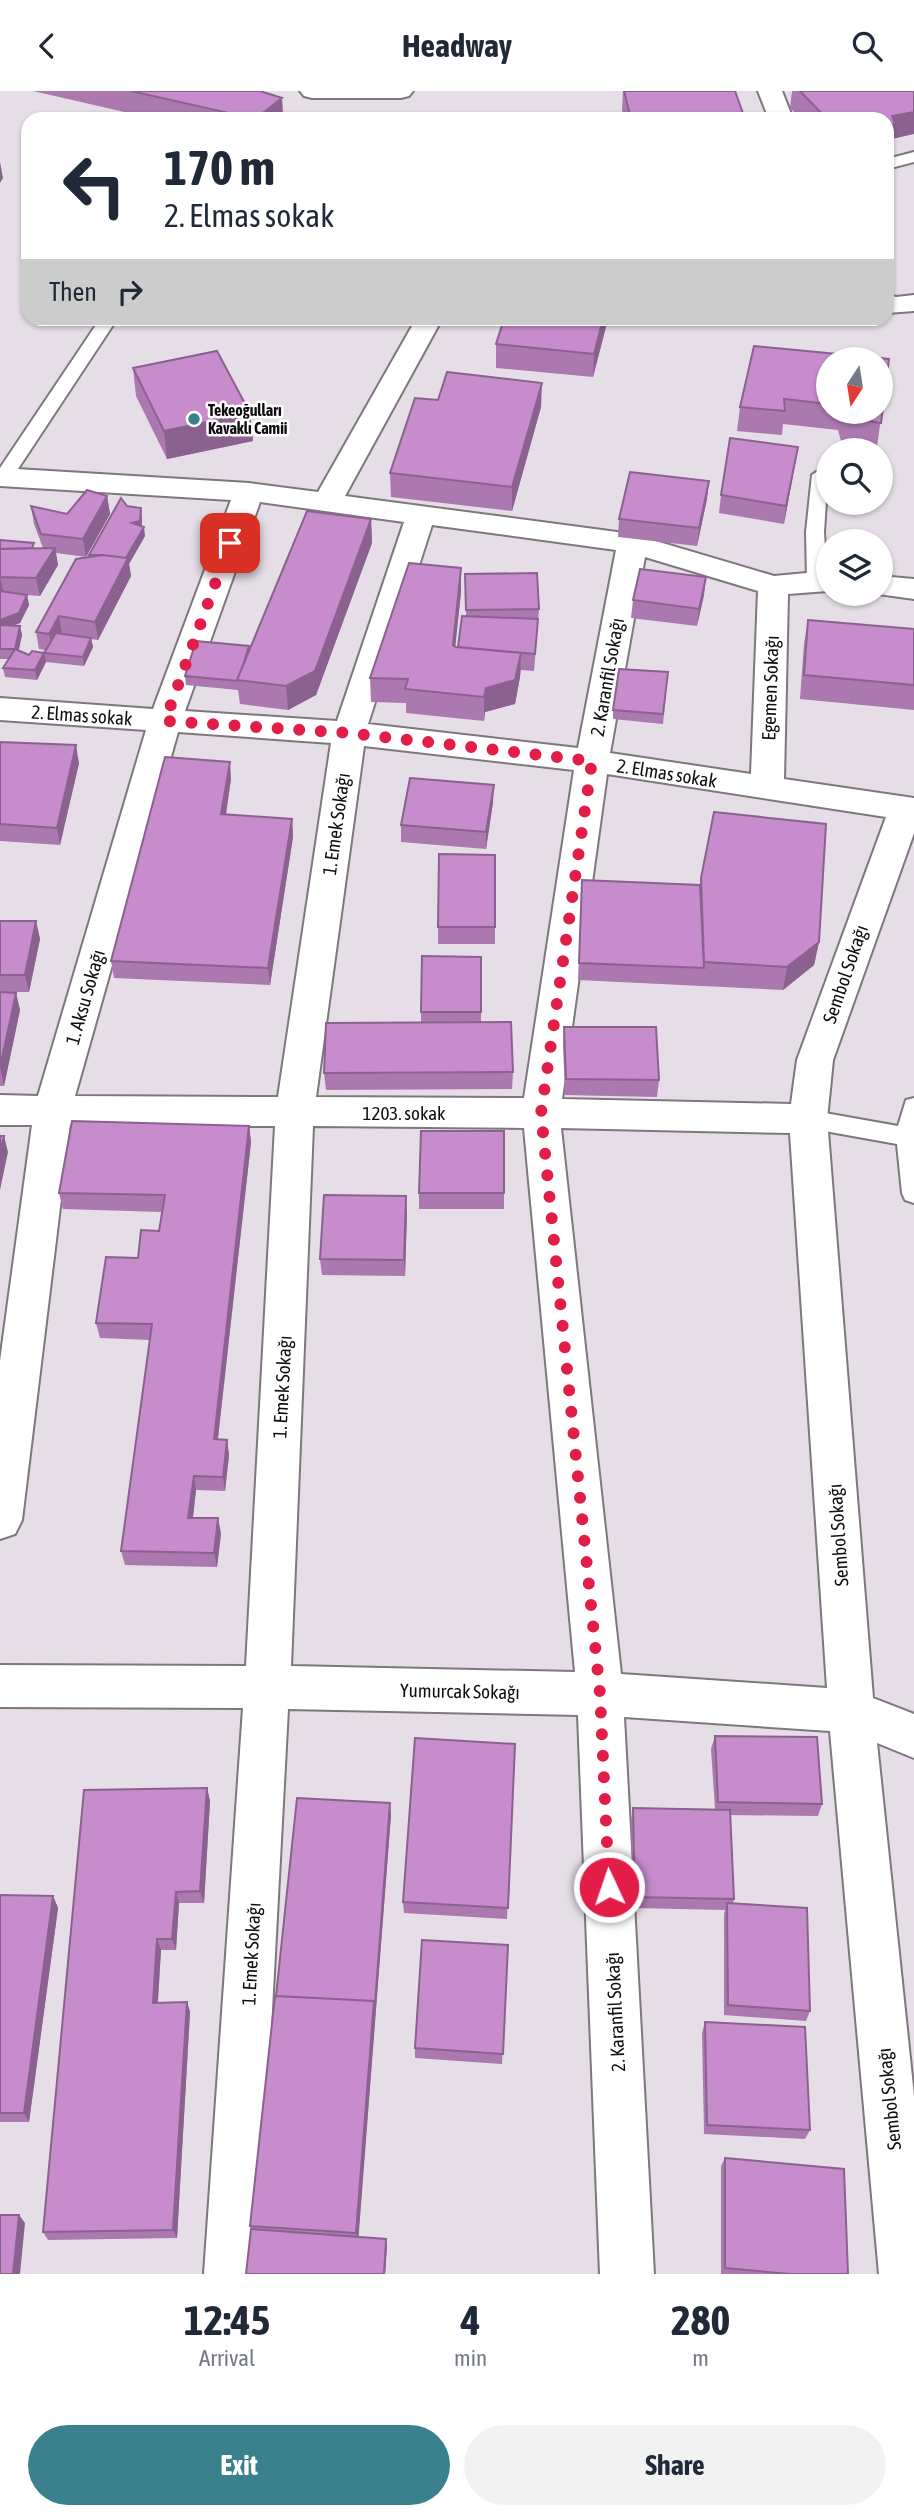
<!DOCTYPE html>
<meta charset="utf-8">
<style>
:root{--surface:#fff;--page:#f2f2f3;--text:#1f2937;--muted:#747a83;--accent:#3b818d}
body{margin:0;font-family:"Asap Condensed",sans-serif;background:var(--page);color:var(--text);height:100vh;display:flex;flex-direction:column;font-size:26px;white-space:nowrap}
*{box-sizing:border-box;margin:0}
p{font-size:23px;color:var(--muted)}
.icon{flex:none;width:38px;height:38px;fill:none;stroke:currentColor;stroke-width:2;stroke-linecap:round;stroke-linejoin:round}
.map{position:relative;height:2183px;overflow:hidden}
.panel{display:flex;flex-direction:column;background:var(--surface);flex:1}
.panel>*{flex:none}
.top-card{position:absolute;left:21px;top:21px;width:873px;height:214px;border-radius:21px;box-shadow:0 2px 5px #0004;background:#fff;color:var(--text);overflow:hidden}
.needle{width:46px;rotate:192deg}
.controls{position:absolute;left:816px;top:256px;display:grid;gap:14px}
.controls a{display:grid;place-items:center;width:77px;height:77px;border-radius:50%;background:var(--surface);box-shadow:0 2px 5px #0004;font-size:35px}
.pin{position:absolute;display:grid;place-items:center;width:60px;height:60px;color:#fff;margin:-30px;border-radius:14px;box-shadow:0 4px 10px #0006}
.me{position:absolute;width:77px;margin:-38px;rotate:357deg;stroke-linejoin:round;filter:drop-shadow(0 0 5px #0008)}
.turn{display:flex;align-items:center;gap:24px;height:147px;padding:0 28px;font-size:32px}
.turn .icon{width:91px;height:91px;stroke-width:2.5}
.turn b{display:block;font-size:49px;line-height:60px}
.then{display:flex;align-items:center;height:66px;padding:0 28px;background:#0003;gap:14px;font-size:26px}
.eta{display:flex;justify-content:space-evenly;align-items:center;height:119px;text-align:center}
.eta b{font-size:42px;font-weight:700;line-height:49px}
.primary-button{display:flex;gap:14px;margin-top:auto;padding:14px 28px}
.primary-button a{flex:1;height:80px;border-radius:42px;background:var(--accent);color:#fff;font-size:28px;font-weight:700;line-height:80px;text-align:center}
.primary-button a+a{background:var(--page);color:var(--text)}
header{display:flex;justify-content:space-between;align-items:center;height:91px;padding:0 28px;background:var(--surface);font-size:32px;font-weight:700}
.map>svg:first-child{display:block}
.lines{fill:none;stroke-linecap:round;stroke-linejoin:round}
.service-casing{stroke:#7e777e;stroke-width:4}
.minor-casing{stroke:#7e777e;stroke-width:4}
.service{fill:#fff;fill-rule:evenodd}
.minor{fill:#fff;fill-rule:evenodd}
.wall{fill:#ab78af;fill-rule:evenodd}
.shaded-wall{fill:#8b628f}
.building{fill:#c78ccc;stroke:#8b628f;stroke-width:2}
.route{stroke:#e11d48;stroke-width:12;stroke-dasharray:0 21.6}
.poi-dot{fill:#3b818d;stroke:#fff;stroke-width:2.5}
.labels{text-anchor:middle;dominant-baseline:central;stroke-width:5;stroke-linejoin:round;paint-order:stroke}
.far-poi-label{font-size:16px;font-weight:bold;fill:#100e10;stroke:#fff;text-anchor:start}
.street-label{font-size:19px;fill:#100e10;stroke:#fff}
</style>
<header><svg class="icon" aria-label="back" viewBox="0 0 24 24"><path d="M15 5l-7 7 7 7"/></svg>Headway<svg class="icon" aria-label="search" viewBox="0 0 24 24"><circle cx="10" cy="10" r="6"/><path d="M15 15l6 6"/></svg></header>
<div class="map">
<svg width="914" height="2183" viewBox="0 0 914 2183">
<rect width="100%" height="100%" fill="#e5dee6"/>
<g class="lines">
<g class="service-casing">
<path id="service" d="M914 61V71L887 78V68Z
M100 228H117L10 390 0 391V377Z
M821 378 828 380 824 441 827 489 824 493H810L807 489 806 441 812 384Z
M914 1007V1112L905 1109 902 1102 897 1053 808 1037 800 1035 796 1028 800 1021 808 1019 898 1035 906 1009Z"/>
</g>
<g class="minor-casing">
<path id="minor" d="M300 0H413L409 5 401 7H312L304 5Z
M758 0H782L793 28H769Z
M887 204 896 206 914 204V220L887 222Z
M416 228H442L345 405 632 443 774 485 828 480V500L788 503 784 688 914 707V742L833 969 827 1028 873 1607 914 1623V1667L877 1652 914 2005V2183H879L830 1640 624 1626 654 2183H600L578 1624 288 1618 258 2183H204L243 1617 0 1616V1574L246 1575 275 1035 70 1034 22 1429 15 1443 0 1448V1270L32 1034H0V1004L38 1005 146 639 0 629V607L153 618 231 409 0 395V377L249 392 318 401ZM260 411 404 431 337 630 185 620ZM432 434 616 459 578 657 368 633ZM645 466 758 500 751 683 610 662ZM178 641 331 652 278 1006 75 1005ZM364 655 574 679 524 1007 316 1006ZM607 683 886 726 797 969 791 1013 562 1008ZM313 1035 524 1037 575 1581 291 1575ZM561 1037 790 1042 827 1597 621 1583Z
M880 485 914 488V508L871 502H880Z"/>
</g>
<use href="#service" class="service"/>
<use href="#minor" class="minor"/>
</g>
<path class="wall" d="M33 0H260L282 7 283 28H155Z
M623 0H735L745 28H624L622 19Z
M792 0H914L892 48 891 57 887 28H802L790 17Z
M608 228 593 286 496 277V253Z
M754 255 889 268 877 356 841 350 838 339 783 333 782 344 737 340 740 316ZM828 268H880V320H828Z
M133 277 250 322 253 350 167 368 136 305Z
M438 309 541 316 512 420 391 406 390 382Z
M798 356 784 433 719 422 721 404Z
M107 405 110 423 86 466 56 462 58 474 40 505 27 504 29 514 20 532 12 535H20L22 544 18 560 29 564 44 562 45 559 39 558 36 541 90 466 89 464 127 415 142 427V435L145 445 129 473 131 485 98 549 91 548 93 556 84 575 46 571 37 589 5 586 3 577 9 568H0V449L35 457H43L34 433 31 415 67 423Z
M707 408 697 455 618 446 619 428Z
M371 428 372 452 316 604 288 619 240 613 238 599 186 594 185 585 249 555V559Z
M465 483 539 518 534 580 521 579 520 586 515 613 485 621 484 630 406 622V612L371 611 370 587 461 501 455 556H458L466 525Z
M704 504 697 535 631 527 633 509Z
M808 529 914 538V619L800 608 804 553Z
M668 581 663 633 613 628V619Z
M0 651 79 672 60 754 0 750Z
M231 688 226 724 292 728 293 746 270 894 114 887 111 870Z
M493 711 486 758 401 751V734Z
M495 764V853H438V836Z
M701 787 819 851 814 874 783 899 578 889 582 789 700 794Z
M0 830H36L40 848 29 901H0Z
M481 866V931L513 981 512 998 326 999 324 982 421 932V921Z
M0 901 16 902 20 919 4 995H0Z
M564 936 659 989 657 1006 565 1004 563 953Z
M249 1035 251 1051 218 1348 227 1349 229 1364 225 1400 196 1399 193 1427 221 1442 217 1476 125 1474 121 1460 150 1249 100 1247 96 1232 159 1140 162 1121 63 1118 59 1102Z
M419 1102H504V1118H419Z
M407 1121 405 1185 322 1184 320 1168Z
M715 1645 822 1713 818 1725 730 1724 734 1808 733 1812 810 1920 806 1930 724 1924V1823L725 1819 633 1817 631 1729 633 1717 715 1718 711 1658Z
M515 1653 507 1828 404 1822 403 1811Z
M207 1697 210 1710 204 1812H179L176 1859H161L158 1911H187L190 1921 177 2147 48 2149 43 2141Z
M391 1724 358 2146 387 2155 385 2183H246L251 2138 250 2135 276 1905Z
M0 1804 53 1805 58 1817 29 2031H0Z
M508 1854 502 1973 415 1967V1957Z
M705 1931 810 2039 805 2048 704 2043 702 1942Z
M725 2067 848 2183H721V2075Z"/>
<path class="shaded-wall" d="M282 7 283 28H255Z
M914 21V43L892 48 891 57H887V35L892 25Z
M0 71 3 87 0 92Z
M603 228H608L593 286 594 263Z
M542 292 541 316 512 420V396Z
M250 322 253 350 167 368 164 340Z
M798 356 795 373 784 433 786 415Z
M709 390 707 408 697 455 699 437Z
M107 405 110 423 86 466 83 448Z
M141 417 142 427 141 440 132 432Z
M371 428 372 452 316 604 288 619 286 595Z
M144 436 145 445 129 473 131 485 98 549 95 531 125 469Z
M55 457 58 474 40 505 36 487Z
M461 477V501L453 577V554Z
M0 486 4 503 0 508Z
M706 486 704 504 697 535 699 518Z
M27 504 29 514 20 532 0 539V529Z
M59 525 62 543 53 561 49 543Z
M20 535 22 544 17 568 15 558Z
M91 547 93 556 84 575 83 566Z
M44 562 46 571 37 589 35 579Z
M521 562 520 586 515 613 485 621 484 630V606L486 597Z
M76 654 79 672 60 754 57 737Z
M230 671 231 688 223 741 221 723Z
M494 694 493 711 486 758V741Z
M292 728 293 746 270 894 268 877Z
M36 830 40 848 29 901 25 884Z
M819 851 814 874 783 899 787 876Z
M16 902 20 919 4 995 0 976Z
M249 1035 251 1051 216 1363 214 1348Z
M4 1045 8 1061 0 1099V1061Z
M406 1105 407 1121 405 1185 404 1169Z
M227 1349 229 1364 225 1400 223 1386Z
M194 1385 196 1399 191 1442 188 1427Z
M218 1427 221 1442 217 1476 214 1462Z
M207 1697 210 1710 204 1812 200 1800Z
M390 1712 391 1724 358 2153 356 2142Z
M176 1801 179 1812 176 1859 172 1848Z
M53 1805 58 1817 29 2031 24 2022Z
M157 1848 161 1859 157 1922 153 1912Z
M187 1911 190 1921 177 2147 173 2139Z
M19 2124 25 2132 20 2183H13Z
M386 2148 387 2155 385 2183H384Z"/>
<path class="building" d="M131 0H260L282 7 255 28Z
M624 0H735L745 28H631Z
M800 0H914V21L892 25 895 33 887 35V28H827Z
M504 228H603L594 263 496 253Z
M754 255 889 268 881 332 845 326 843 320H880V268H828V313L784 308 785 320 740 316Z
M217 260 250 322 164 340 133 277Z
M447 281 542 292 512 396 390 382 415 307 438 309Z
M730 347 798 356 786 415 721 404Z
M630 381 709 390 699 437 619 428Z
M87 399 107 405 83 448 41 443 31 415 67 423Z
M121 407 127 415 141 417 140 430 132 432 144 436 126 467 103 464H89Z
M307 420 371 428 315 580 286 595 237 589Z
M0 449 34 452 32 457 0 458Z
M55 457 36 487 0 486V458Z
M103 464 128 467 95 531 59 525 49 543 36 541 76 468Z
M409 472 461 477 453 554 456 556 521 562 515 589 486 597 484 606 405 598 408 588 370 587Z
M640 478 706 486 699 518 633 509Z
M537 482 539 518 466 519 465 483Z
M0 500 27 504 19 522 0 529Z
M462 525 538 528 535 563 458 556Z
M808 529 914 538V594L804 584Z
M0 534 20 535 15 558H0Z
M56 542 91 547 83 566 44 562Z
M196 550 249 555 243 574 237 589 239 590 185 585Z
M15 558 29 564 32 560 44 562 35 579 3 577Z
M619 578 668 581 663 623 613 619Z
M0 651 76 654 57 737 0 733Z
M165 666 230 671 221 723 292 728 268 877 111 870Z
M410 687 494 694 486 741 401 734Z
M714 721 826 733 819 851 787 876 704 871 701 787Z
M439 763 495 764V836H438Z
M582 789 700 794 704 877 579 872Z
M0 830H36L25 884H0Z
M422 865 481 866V921H421Z
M0 901 16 902 0 976Z
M511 931 513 981 324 982 326 932Z
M564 936H656L659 989 566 988Z
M72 1030 249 1035 214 1348 227 1349 223 1386 194 1385 188 1427H218L214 1462 121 1460 152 1233 96 1232 106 1166 138 1167 141 1139 159 1140 165 1104 59 1102Z
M421 1040H504V1102H419Z
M0 1045H4L0 1061Z
M324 1104 406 1105 404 1169 320 1168Z
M715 1645 817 1646 822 1713 718 1711Z
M415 1647 515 1653 508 1817 403 1811Z
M207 1697 200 1800 176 1801 172 1848H157L153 1912 187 1911 173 2139 43 2141 84 1699Z
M297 1707 390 1712 375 1913 374 1910 276 1905Z
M633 1717 730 1719 734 1808 635 1806Z
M0 1804 53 1805 24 2022H0Z
M727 1812 807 1817 810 1920 728 1914Z
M422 1849 508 1854 503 1963 415 1957Z
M275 1905 374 1910 356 2142 250 2135Z
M705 1931 805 1936 810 2039 707 2034Z
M725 2067 844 2078 848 2183H790L725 2177Z
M0 2124H19L13 2183H0Z
M251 2138 386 2148 384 2183H246Z"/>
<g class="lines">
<path class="route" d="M230 452 165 630 349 642 592 670 541 1022 600 1603 609 1796"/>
</g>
<circle class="poi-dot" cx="194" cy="328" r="7"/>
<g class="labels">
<g class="far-poi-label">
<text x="208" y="319">Tekeoğulları<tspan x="208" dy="18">Kavaklı Camii</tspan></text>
</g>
<g class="street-label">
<text transform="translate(607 586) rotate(-80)">2. Karanfil Sokağı</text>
<text transform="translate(770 597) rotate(-88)">Egemen Sokağı</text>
<text transform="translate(82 624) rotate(4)">2. Elmas sokak</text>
<text transform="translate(667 682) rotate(9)">2. Elmas sokak</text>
<text transform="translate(336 733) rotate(-82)">1. Emek Sokağı</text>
<text transform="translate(845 883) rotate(-71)">Sembol Sokağı</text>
<text transform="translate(85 906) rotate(-74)">1. Aksu Sokağı</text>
<text x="404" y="1022">1203. sokak</text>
<text transform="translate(282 1296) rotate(-87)">1. Emek Sokağı</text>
<text transform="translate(838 1444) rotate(-94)">Sembol Sokağı</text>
<text transform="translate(460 1600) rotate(1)">Yumurcak Sokağı</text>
<text transform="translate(251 1863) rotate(-87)">1. Emek Sokağı</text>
<text transform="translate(615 1921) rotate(-93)">2. Karanfil Sokağı</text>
<text transform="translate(889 2008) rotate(-96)">Sembol Sokağı</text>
</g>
</g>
</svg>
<div class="controls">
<a><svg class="needle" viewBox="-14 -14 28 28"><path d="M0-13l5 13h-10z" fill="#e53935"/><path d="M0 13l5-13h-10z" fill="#747a83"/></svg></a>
<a><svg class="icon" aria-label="search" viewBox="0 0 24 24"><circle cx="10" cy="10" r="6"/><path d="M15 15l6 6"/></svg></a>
<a><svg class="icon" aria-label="layers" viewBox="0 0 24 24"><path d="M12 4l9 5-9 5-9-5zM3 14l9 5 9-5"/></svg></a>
</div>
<div class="pin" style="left:230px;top:452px;background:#d93025"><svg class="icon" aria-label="arrive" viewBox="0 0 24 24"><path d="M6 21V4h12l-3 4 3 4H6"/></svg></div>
<svg class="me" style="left:609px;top:1796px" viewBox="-20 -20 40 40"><circle r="17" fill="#e11d48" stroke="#fff" stroke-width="3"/><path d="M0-11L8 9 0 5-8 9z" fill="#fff"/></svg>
<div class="top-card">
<div class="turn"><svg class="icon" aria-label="left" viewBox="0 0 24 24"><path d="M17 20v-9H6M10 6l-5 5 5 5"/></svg><div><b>170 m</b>2. Elmas sokak</div></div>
<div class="then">Then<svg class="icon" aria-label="right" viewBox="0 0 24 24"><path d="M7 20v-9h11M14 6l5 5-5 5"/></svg></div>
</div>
</div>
<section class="panel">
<div class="eta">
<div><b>12:45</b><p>Arrival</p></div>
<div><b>4</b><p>min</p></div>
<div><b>280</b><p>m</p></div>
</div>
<div class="primary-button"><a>Exit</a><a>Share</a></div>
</section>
